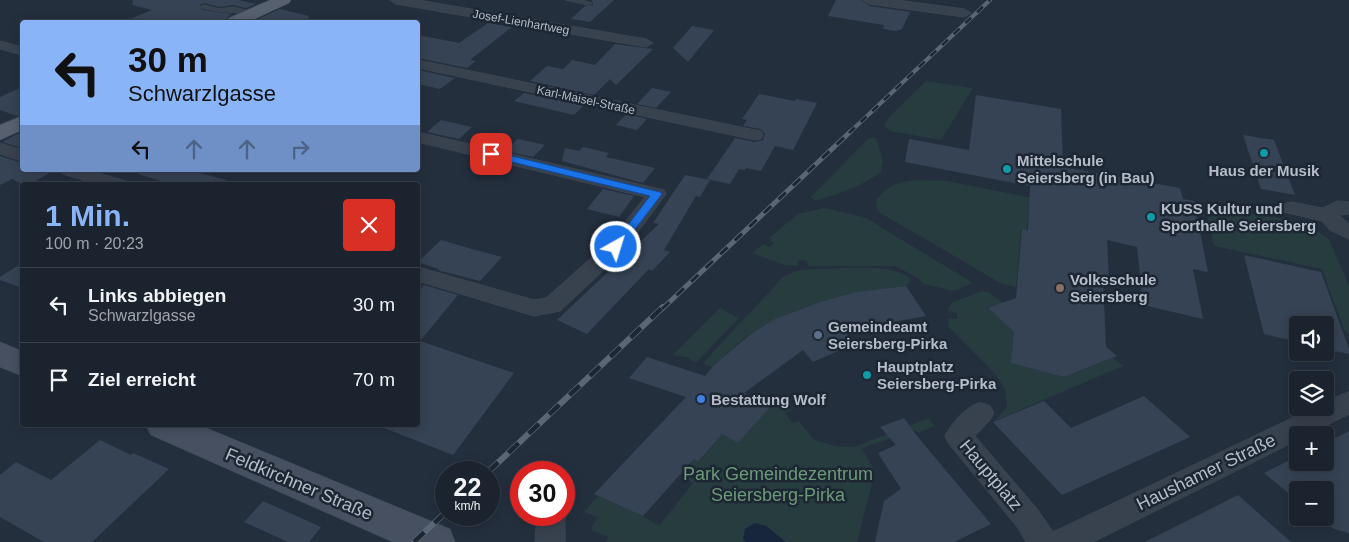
<!DOCTYPE html>
<html lang="de">
<meta charset="utf-8">
<style>
:root{--surface:#1b232e;--page:#242b36;--text:#f1f3f6;--muted:#a0a4aa;--line:#39404a;--accent:#8ab4f8}
body{margin:0;font-family:Arial,sans-serif;background:var(--page);color:var(--text);height:100vh;display:flex;flex-direction:column;font-size:19px;white-space:nowrap}
*{box-sizing:border-box;margin:0}
p{font-size:16px;color:var(--muted)}
.icon{flex:none;width:28px;height:28px;fill:none;stroke:currentColor;stroke-width:2;stroke-linecap:round;stroke-linejoin:round}
.map{position:relative;flex:1;overflow:hidden}
.sheet{position:absolute;left:20px;top:182px;width:400px;height:245px;display:flex;flex-direction:column;background:var(--surface);border-radius:5px;box-shadow:0 2px 12px #0003,0 0 0 1px var(--line)}
.sheet>*{flex:none}
.top-card{position:absolute;left:20px;top:20px;width:400px;height:152px;border-radius:5px;box-shadow:0 2px 12px #0003,0 0 0 1px var(--line);background:#8ab4f8;color:#111;overflow:hidden}
.fabs{position:absolute;left:1289px;top:316px;display:grid;gap:10px}
.fabs a{display:grid;place-items:center;width:45px;height:45px;border-radius:5px;background:var(--surface);box-shadow:0 2px 12px #0003,0 0 0 1px var(--line);font-size:25px}
.speed{position:absolute;left:435px;top:461px;display:flex;gap:10px;font-size:25px;font-weight:700;text-align:center}
.speed>*{display:grid;place-content:center;width:65px;height:65px;border-radius:50%;background:var(--surface);box-shadow:0 2px 12px #0003,0 0 0 1px var(--line);line-height:1}
.speed small{font-size:12px;font-weight:400}
.speed .limit{border:8px solid #d22;background:#fff;color:#111}
.pin{position:absolute;display:grid;place-items:center;width:42px;height:42px;color:#fff;margin:-21px;border-radius:10px;box-shadow:0 2px 8px #0006}
.me{position:absolute;width:55px;margin:-28px;rotate:39deg;stroke-linejoin:round;filter:drop-shadow(0 0 4px #0008)}
.turn{display:flex;align-items:center;gap:18px;height:105px;padding:0 25px;font-size:22px}
.turn .icon{width:65px;height:65px;stroke-width:2.5}
.turn b{display:block;font-size:35px;line-height:42px}
.lanes{display:flex;align-items:center;height:48px;padding:0 25px;background:#0003;justify-content:center;gap:25px;direction:ltr}
.lanes .off{opacity:.35}
.round{display:grid;place-items:center;flex:none;width:52px;height:52px;border-radius:5px;background:var(--page)}
.overview{display:flex;align-items:center;justify-content:space-between;height:85px;padding:0 25px}
h1{font-size:30px;font-weight:600;line-height:38px;color:var(--accent)}
ul{padding:0;list-style:none}
li{display:flex;align-items:center;gap:15px;height:75px;padding:0 25px;border-top:1px solid var(--line)}
li div{flex:1}
li b{display:block;font-size:19px}
li em{font-style:normal}
.map>svg:first-child{display:block}
.green{fill:#263c3f}
.water{fill:#17263c}
.building{fill:#364354}
.lines{fill:none;stroke-linecap:round;stroke-linejoin:round}
.lane-casing{stroke:#414a57;stroke-width:1}
.street-casing{stroke:#414a57;stroke-width:1}
.secondary-casing{stroke:#414a57;stroke-width:1}
.primary-casing{stroke:#414a57;stroke-width:1}
.lane{fill:#38414e;fill-rule:evenodd}
.street{fill:#38414e;fill-rule:evenodd}
.secondary{fill:#465061;fill-rule:evenodd}
.primary{fill:#56606e;fill-rule:evenodd}
.rail-far2-casing{stroke:#5a6575;stroke-width:4}
.rail-far1-casing{stroke:#5a6575;stroke-width:5}
.rail-casing{stroke:#5a6575;stroke-width:6}
.rail-far2{stroke:#1d2633;stroke-width:2.5;stroke-dasharray:8;stroke-linecap:butt}
.rail-far1{stroke:#1d2633;stroke-width:3;stroke-dasharray:10;stroke-linecap:butt}
.rail{stroke:#1d2633;stroke-width:4.5;stroke-dasharray:14;stroke-linecap:butt}
.route{fill:#1a73e8;stroke:#114b97}
.culture-dot{fill:#0f9aa8;stroke:#1d2633;stroke-width:2}
.education-dot{fill:#8d6e63;stroke:#1d2633;stroke-width:2}
.service-dot{fill:#5c6f8a;stroke:#1d2633;stroke-width:2}
.shop-dot{fill:#3f7fe0;stroke:#1d2633;stroke-width:2}
.labels{text-anchor:middle;dominant-baseline:central;stroke-width:5;stroke-linejoin:round;paint-order:stroke}
.far-street-label{font-size:12px;fill:#b4bcc9;stroke:#1d2633}
.poi-label{font-size:15px;font-weight:bold;fill:#b4bcc9;stroke:#1d2633;text-anchor:start}
.near-street-label{font-size:18px;fill:#b4bcc9;stroke:#1d2633}
.near-park-label{font-size:18px;fill:#6b9a76;stroke:#1d2633}
</style>
<div class="map">
<svg width="1349" height="542" viewBox="0 0 1349 542">
<rect width="100%" height="100%" fill="#242f3e"/>
<path class="green" d="M926 81 973 88 941 140 890 131 884 126 889 117Z
M869 138H876L883 160 881 172C861 187 838 194 815 201L811 197Z
M918 180 947 181 1058 203 1057 208 1029 202 1027 230 1021 229 1016 287 1002 284 877 211 876 200C890 183 896 183 918 180Z
M1205 205 1306 223 1329 239 1349 286V334L1344 330 1322 269 1214 246Z
M825 208 866 218 973 283 954 291 924 284 918 278 895 266H808L807 261 798 260V266L784 265 752 253 763 244 770 247 774 243 770 241 772 239 769 238 798 214Z
M814 269C842 269 888 262 910 278L911 281 906 286C853 293 799 303 753 332 738 342 725 356 712 367L705 365V361L784 276 799 270Z
M981 291 988 292 1003 303 988 308 1014 332 1012 363 1045 372 1046 363 1062 378 1113 358 1123 366 994 421 1007 407 1005 389 995 374 948 326 949 318 957 319V313L948 311 951 303Z
M720 308 739 318 697 362 690 360V358L673 355Z
M773 404 791 410 785 413 792 423 799 421 814 440 836 446 854 447 929 418 934 426 918 433 915 430 862 448 875 472 857 542H606L608 537 591 530 597 517 584 512 598 496 643 516 659 526 693 483 681 475 694 459 699 462 722 434 738 443Z"/>
<path class="water" d="M755 523 766 526 786 542H746L743 539 745 529Z"/>
<path class="building" d="M133 0H238L256 4 246 8 233 5 220 7 204 3 200 5 202 10 232 14 228 17 224 22H123L152 10 132 5Z
M592 0H614L590 22 571 19 585 6 593 5Z
M836 0H861L869 6 910 12 902 29 896 31 883 29 884 25 828 16Z
M280 9 309 16 308 22H251Z
M488 23 512 27 470 60 476 61 467 68 418 58V35L459 43Z
M692 26 714 30 688 62 673 48Z
M615 44 653 49 616 85 610 79 594 95 530 81 547 66 563 69 572 60 595 65Z
M418 70 455 78 440 89 418 84Z
M22 87V114L17 116 0 110V97Z
M652 88 671 92 656 108 637 104Z
M524 93 584 105 574 115 514 101Z
M759 94 795 101 796 99 817 103 793 150 775 146 761 171 746 168 745 170 739 169 730 184 707 179 735 138 755 142 763 140 765 134 761 129 743 126 747 120 742 119Z
M976 95 1061 109 1063 167 1180 188 1183 199 1194 201 1208 272 1193 269 1203 319 1143 305 1137 247 1107 240 1109 282 1103 280 1106 347 1117 356 1064 377 1011 363 1014 332 988 308 1016 298 1022 229 1028 230 1030 186 905 162 909 139 969 150Z
M626 114 647 119 637 130 616 125Z
M441 120 454 123 472 127 459 139 427 132Z
M22 132V148L2 142 15 135Z
M1243 135 1274 140 1295 195 1261 189Z
M518 139 545 145 533 157 505 151Z
M583 147 609 153 606 157 655 168 643 183 562 161 565 148 579 151Z
M0 156 22 163V170H55L28 185H23L12 179 0 185Z
M138 170H189L226 180 225 185H174L138 174Z
M685 175 710 180 700 197 696 196 664 250 670 252 652 271 649 269 587 334 557 320 659 224 653 223Z
M603 189 634 196 619 217 587 209Z
M441 240 472 249 502 257 480 281 437 270 439 269 418 262Z
M1244 255 1321 272 1349 349V354L1325 349V325H1298V342L1264 334Z
M22 263V288L0 280V277Z
M424 285 458 295 420 341 514 373 453 455 379 426 418 425V292Z
M906 286 926 316 844 331 856 343 813 362 803 350 744 393 773 404 738 443 722 434 698 462 694 459 643 516 594 494 686 397 629 378 647 357 705 376 714 365 752 333 775 319 823 301 857 292Z
M1144 396 1190 437 1062 495 993 422 1044 401 1071 428Z
M904 418 917 436 991 524 954 542H875L884 501 901 489 878 453 896 445 880 427Z
M1349 431V533L1334 529 1321 518H1325V490H1298V501L1264 473 1298 456V462H1325V443Z
M100 440 131 455 133 453 169 469 92 542H44L0 517V475L16 462 51 480Z
M1238 495 1291 542H1145Z
M263 501 321 527 309 542H288L244 522Z"/>
<g class="lines">
<g class="lane-casing">
<path id="lane" d="M566 0H582L592 3 589 5Z
M204 5 220 9 233 7 258 13 255 15C237 12 220 13 202 8L201 7Z"/>
</g>
<g class="street-casing">
<path id="street" d="M390 0H418L646 39 653 43 646 47 396 4Z
M863 0H897L964 9 971 13 964 17 869 4Z
M0 41 22 47V55L0 49Z
M418 60 755 130 761 131 763 135 761 139 755 140 418 68Z
M418 132 664 190 666 194 623 252 560 311 534 316 418 281V267L534 300 546 298 609 242 645 197 418 142Z
M0 143 22 150V161L0 154Z
M60 170H88L126 181 128 185H99L63 174Z
M1338 201 1349 202V214L1339 215 1349 224V239L1330 230 1322 221 1284 212 1281 208 1284 204 1291 202 1322 208Z
M1349 392V414L1307 435H1298V440L1093 542H1026L1018 528 949 444 945 436C950 425 966 406 979 403 983 403 986 404 990 406L994 413 990 420 975 436 1038 510 1053 532 1313 408H1325V402Z
M564 511 565 515V542H535L537 515H564Z"/>
</g>
<g class="secondary-casing">
<path id="secondary" d="M0 342 22 351V376L0 367Z
M146 425H199L450 529 455 542H393L151 435Z"/>
</g>
<g class="primary-casing">
<path id="primary" d="M270 0H291L289 3 248 22H226L229 18Z
M22 116V130L0 140V125Z"/>
</g>
<use href="#lane" class="lane"/>
<use href="#street" class="street"/>
<use href="#secondary" class="secondary"/>
<use href="#primary" class="primary"/>
<g class="rail-far2-casing">
<path id="rail-far2" d="M849 133 990 0"/>
</g>
<g class="rail-far1-casing">
<path id="rail-far1" d="M662 309 850 132"/>
</g>
<g class="rail-casing">
<path id="rail" d="M488 472 663 307
M414 542 446 512"/>
</g>
<use href="#rail-far2" class="rail-far2"/>
<use href="#rail-far1" class="rail-far1"/>
<use href="#rail" class="rail"/>
</g>
<path class="route" d="M491 151 660 192 662 194 620 249 616 250 611 247 650 196 488 156V152Z"/>
<g class="culture-dot">
<circle cx="1264" cy="153" r="5"/>
<circle cx="1007" cy="169" r="5"/>
<circle cx="1151" cy="217" r="5"/>
<circle cx="867" cy="375" r="5"/>
</g>
<circle class="education-dot" cx="1060" cy="288" r="5"/>
<circle class="service-dot" cx="818" cy="335" r="5"/>
<circle class="shop-dot" cx="701" cy="399" r="5"/>
<g class="labels">
<g class="far-street-label">
<text transform="translate(521 22) rotate(10)">Josef-Lienhartweg</text>
<text transform="translate(586 100) rotate(12)">Karl-Maisel-Straße</text>
</g>
<g class="poi-label">
<text x="1017" y="160">Mittelschule<tspan x="1017" dy="17">Seiersberg (in Bau)</tspan></text>
<text x="1264" y="170" text-anchor="middle">Haus der Musik</text>
<text x="1161" y="208">KUSS Kultur und<tspan x="1161" dy="17">Sporthalle Seiersberg</tspan></text>
<text x="1070" y="279">Volksschule<tspan x="1070" dy="17">Seiersberg</tspan></text>
<text x="828" y="326">Gemeindeamt<tspan x="828" dy="17">Seiersberg-Pirka</tspan></text>
<text x="877" y="366">Hauptplatz<tspan x="877" dy="17">Seiersberg-Pirka</tspan></text>
<text x="711" y="399">Bestattung Wolf</text>
</g>
<g class="near-street-label">
<text transform="translate(1206 472) rotate(-26)">Haushamer Straße</text>
<text transform="translate(991 475) rotate(50)">Hauptplatz</text>
<text transform="translate(299 484) rotate(23)">Feldkirchner Straße</text>
</g>
<g class="near-park-label">
<text x="778" y="474">Park Gemeindezentrum<tspan x="778" dy="21">Seiersberg-Pirka</tspan></text>
</g>
</g>
</svg>
<div class="fabs">
<a><svg class="icon" aria-label="sound" viewBox="0 0 24 24"><path d="M4 9h4l5-4v14l-5-4H4zM17 9q2 3 0 6"/></svg></a>
<a><svg class="icon" aria-label="layers" viewBox="0 0 24 24"><path d="M12 4l9 5-9 5-9-5zM3 14l9 5 9-5"/></svg></a>
<a>+</a>
<a>−</a>
</div>
<div class="speed"><div>22<small>km/h</small></div><div class="limit">30</div></div>
<div class="pin" style="left:491px;top:154px;background:#d93025"><svg class="icon" aria-label="arrive" viewBox="0 0 24 24"><path d="M6 21V4h12l-3 4 3 4H6"/></svg></div>
<svg class="me" style="left:616px;top:247px" viewBox="-20 -20 40 40"><circle r="17" fill="#1a73e8" stroke="#fff" stroke-width="3"/><path d="M0-11L8 9 0 5-8 9z" fill="#fff"/></svg>
<div class="top-card">
<div class="turn"><svg class="icon" aria-label="left" viewBox="0 0 24 24"><path d="M17 20v-9H6M10 6l-5 5 5 5"/></svg><div><b>30 m</b>Schwarzlgasse</div></div>
<div class="lanes"><svg class="icon" aria-label="left" viewBox="0 0 24 24"><path d="M17 20v-9H6M10 6l-5 5 5 5"/></svg><svg class="icon off" aria-label="ahead" viewBox="0 0 24 24"><path d="M12 20V5M6 11l6-6 6 6"/></svg><svg class="icon off" aria-label="ahead" viewBox="0 0 24 24"><path d="M12 20V5M6 11l6-6 6 6"/></svg><svg class="icon off" aria-label="right" viewBox="0 0 24 24"><path d="M7 20v-9h11M14 6l5 5-5 5"/></svg></div>
</div>
<section class="sheet">
<div class="overview"><div><h1>1 Min.</h1><p>100 m · 20:23</p></div><a class="round" style="background:#d93025;color:#fff"><svg class="icon" aria-label="close" viewBox="0 0 24 24"><path d="M6 6l12 12M18 6L6 18"/></svg></a></div>
<ul>
<li><svg class="icon" aria-label="left" viewBox="0 0 24 24"><path d="M17 20v-9H6M10 6l-5 5 5 5"/></svg><div><b>Links abbiegen</b><p>Schwarzlgasse</p></div><em>30 m</em></li>
<li><svg class="icon" aria-label="arrive" viewBox="0 0 24 24"><path d="M6 21V4h12l-3 4 3 4H6"/></svg><div><b>Ziel erreicht</b></div><em>70 m</em></li>
</ul>
</section>
</div>
